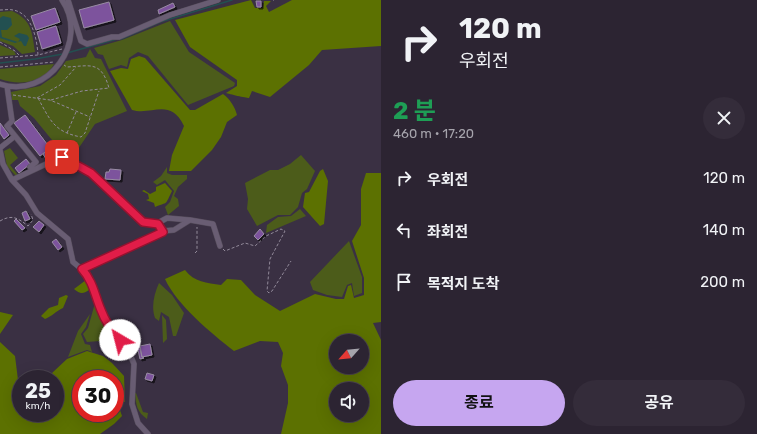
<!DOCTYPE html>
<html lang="ko">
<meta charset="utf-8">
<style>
:root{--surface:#2c2432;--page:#342c3a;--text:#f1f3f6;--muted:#a6a4ac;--line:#48414d;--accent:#c6a6f0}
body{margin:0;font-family:Rubik,"Noto Sans KR",sans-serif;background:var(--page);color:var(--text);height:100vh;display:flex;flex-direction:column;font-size:15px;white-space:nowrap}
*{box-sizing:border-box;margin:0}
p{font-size:13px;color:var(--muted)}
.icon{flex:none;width:22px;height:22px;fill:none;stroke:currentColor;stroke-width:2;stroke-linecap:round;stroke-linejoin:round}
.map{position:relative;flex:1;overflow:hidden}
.sheet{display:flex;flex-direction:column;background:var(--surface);width:376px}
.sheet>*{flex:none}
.hud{background:#2c2432;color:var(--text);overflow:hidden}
.needle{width:26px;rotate:243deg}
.tools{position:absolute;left:329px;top:334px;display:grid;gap:8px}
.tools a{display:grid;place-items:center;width:40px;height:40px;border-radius:50%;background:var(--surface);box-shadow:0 4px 16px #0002,0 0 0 1px var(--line);font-size:20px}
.speed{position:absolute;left:12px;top:370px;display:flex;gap:8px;font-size:20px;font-weight:700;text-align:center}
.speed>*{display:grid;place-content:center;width:52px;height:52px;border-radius:50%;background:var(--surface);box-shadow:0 4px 16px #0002,0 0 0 1px var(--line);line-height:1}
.speed small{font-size:10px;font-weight:400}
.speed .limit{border:6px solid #d22;background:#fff;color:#111}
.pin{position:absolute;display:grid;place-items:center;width:34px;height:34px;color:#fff;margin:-17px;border-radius:8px;box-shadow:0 2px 6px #0006}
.me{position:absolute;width:44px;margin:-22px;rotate:323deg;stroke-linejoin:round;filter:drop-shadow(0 0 3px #0008)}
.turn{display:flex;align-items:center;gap:14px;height:84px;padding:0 12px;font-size:18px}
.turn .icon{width:52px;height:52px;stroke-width:2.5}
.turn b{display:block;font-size:28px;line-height:34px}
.round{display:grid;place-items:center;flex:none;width:42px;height:42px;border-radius:21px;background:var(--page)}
.head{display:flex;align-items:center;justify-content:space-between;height:68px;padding:0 12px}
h1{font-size:24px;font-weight:700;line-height:30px;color:#1e9e55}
.primary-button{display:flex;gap:8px;margin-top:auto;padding:8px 12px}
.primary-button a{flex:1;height:46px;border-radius:24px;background:var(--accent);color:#111;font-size:16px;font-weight:700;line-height:46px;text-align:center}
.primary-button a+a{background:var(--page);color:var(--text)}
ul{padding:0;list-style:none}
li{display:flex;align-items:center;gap:12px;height:52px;padding:0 12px}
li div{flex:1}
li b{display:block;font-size:15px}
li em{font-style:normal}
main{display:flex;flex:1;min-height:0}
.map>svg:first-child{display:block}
.green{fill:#4c5c1a}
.forest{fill:#5c7101;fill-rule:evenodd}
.water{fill:#235051}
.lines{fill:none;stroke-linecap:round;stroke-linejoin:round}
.stream{stroke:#235051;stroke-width:1.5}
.building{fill:#7d529d;stroke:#988ca3;filter:url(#shadow)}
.minor-casing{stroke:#584f5e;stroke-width:6}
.path{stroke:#928a9a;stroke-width:1;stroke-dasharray:3 2;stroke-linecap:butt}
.minor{stroke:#695d73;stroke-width:5}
.route-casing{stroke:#92132f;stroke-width:10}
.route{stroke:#e11d48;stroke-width:7}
</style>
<main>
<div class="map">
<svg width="381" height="434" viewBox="0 0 381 434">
<defs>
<filter id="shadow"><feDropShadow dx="2" dy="2" stdDeviation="0" flood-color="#0009"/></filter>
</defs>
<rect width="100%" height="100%" fill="#3a3043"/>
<path class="green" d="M12 11C32 20 32 32 35 52L22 54 13 46 0 41V12Z
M170 21 189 52 235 83 234 86 188 105 148 56 138 52 129 58 127 67 121 65 109 69 103 55 98 54 94 48 122 40Z
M0 45 14 51 16 55 0 56Z
M90 49 95 58 101 59 127 111 95 124 72 158 61 151 34 118 20 106 18 100H12L11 92 40 86 56 75 66 61 86 57Z
M54 64C44 83 19 86 0 79V69Z
M10 148 18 158 10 165 18 175 16 176 7 166 4 151Z
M301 155 315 171 307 189 302 193 298 207 290 215H278L257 226 247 209 248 199 245 183 270 170H278L290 164Z
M167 167V173L172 175H187V179L178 187 174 196 178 199 179 206 168 215 165 207 170 202 174 191 165 180 157 185 153 182 161 176Z
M300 209 306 216 266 233 267 225 278 217 291 216Z
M349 241 362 277V293L354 296 352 283 347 285 342 297 327 295 313 290 310 282Z
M159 283 172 295 184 313 176 336H173L169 317 161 312 159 321 155 318C151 307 154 294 159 283Z
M95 303 104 323 118 344 112 351 100 341 87 342 83 334 88 328Z
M90 314 86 327 81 334 85 344 90 345 92 352 87 350 68 357 78 331Z
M162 315 166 320 167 339 163 343Z
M135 393H136L143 412 148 413 147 419C137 412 136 405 135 393Z"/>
<path class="forest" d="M251 0 255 8H263L264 1H271L266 6 269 12 292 0H381V46L322 50 309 65 270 97 252 91 249 98C246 98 229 94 226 93L237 86V80L190 47 175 20Z
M139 56 145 58 190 110H195L223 94C230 99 235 107 237 115L227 122 221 137 212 150 191 171H169L172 155 184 126C170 97 152 116 132 110L110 71 121 68 128 69 131 59Z
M323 169 328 181 324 224 320 226 303 207 305 193 309 192 320 171Z
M366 173H381V322L373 323 381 340V434H281L288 403V385L281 366 283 353 278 342 260 341 234 351C211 333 177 305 165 279L185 270C194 282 207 283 221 285L227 279 241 280 255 295 280 311 315 294 336 299H344L348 286 351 285 354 298 364 295V278L352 241 361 225V189ZM336 341H362V367H336ZM336 389H362V415H336Z
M165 183 172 191C164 207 169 201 155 207L154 203 146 200 149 199 148 194 142 191 144 190 150 194 156 191V187Z
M86 280 89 290C83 294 80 294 74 289Z
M66 295 68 296 63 308C56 311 51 317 45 319L41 316 49 308 58 305 59 298Z
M0 312 13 315 0 334Z
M0 342 15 356 18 380 21 379V413H55V379H22L33 375 52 373 67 359 87 351 103 356 112 363 124 376 125 402H123L120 410 122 416 114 424 100 434H0ZM81 379H115V413H81Z"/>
<path class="water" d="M3 16 11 18 12 25 7 30H1L2 37 18 42 20 39 14 36 19 33 27 35 29 38 26 46H24L21 41 15 43 0 38V18Z"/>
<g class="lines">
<path class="stream" d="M121 39 160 22 232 0
M67 53 117 39
M0 63 35 59 63 54"/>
</g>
<path class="building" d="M256 1H261V7H257Z
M109 2 114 20 84 28 79 10Z
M173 3 175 7 159 14 158 10Z
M55 8 60 22 36 30 31 16Z
M56 26 61 43 42 49 37 32Z
M25 115 50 148 40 156 14 123Z
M0 123 9 135 4 139 0 133Z
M50 148 54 153 46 159 43 154Z
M26 159 30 164 19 173 15 168Z
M110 169 121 170 120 180 105 179 106 172H109Z
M26 211 30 219 25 221 22 213Z
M16 219 25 228 22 230 14 221Z
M39 221 44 225 39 232 33 227Z
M260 229 264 234 258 240 254 236Z
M56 239 62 247 58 250 52 242Z
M150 344 152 355 142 357 140 346Z
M139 345 142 357 144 358 140 359 137 346Z
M147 373 154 375 152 381 145 379Z"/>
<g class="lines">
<g class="minor-casing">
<path id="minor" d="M68 0 81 41 87 44 112 37H119L170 15 218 0
M0 84C48 100 90 41 62 0
M7 86 12 121 7 126 36 162 30 167
M0 148 15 136
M0 150 3 164 12 180 26 195 37 213 68 239 73 262 84 271 92 284 101 311 110 328 129 352 134 364 132 404 138 423 148 434
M12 180 61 157H65L91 173 143 222 156 224 167 218 190 220
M82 269 163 231 174 230 190 220 213 224 220 246"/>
</g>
<path class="path" d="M273 0H274
M0 10C4 10 9 9 13 10 32 13 37 39 38 55
M0 42 15 51 20 56
M0 58 38 55 62 49
M0 67 54 62
M13 95 50 100 90 117
M37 98 60 85 76 67
M38 98C50 120 54 132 81 137L85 133 99 91
M51 100 82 91 109 88C101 60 90 66 67 67L64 65
M67 133 76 112
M0 221C12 214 18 218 28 226L33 220 31 214
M223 249 225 251 245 243 255 246 266 236 281 229 285 231 270 259 267 291 269 293 272 291 291 261
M195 253 197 251V227"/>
<use href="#minor" class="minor"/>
</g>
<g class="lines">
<g class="route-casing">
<path id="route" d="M62 157 91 173 143 222 158 224 163 232 82 269C93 281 95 296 101 310 105 321 112 331 120 340"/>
</g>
<use href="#route" class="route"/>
</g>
</svg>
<div class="tools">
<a><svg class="needle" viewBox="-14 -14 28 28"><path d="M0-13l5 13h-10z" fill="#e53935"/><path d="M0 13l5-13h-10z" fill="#a6a4ac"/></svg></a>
<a><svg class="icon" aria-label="sound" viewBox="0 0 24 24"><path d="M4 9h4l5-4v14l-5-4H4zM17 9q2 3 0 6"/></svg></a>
</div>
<div class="speed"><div>25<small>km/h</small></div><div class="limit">30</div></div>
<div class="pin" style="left:62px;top:157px;background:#d93025"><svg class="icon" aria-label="arrive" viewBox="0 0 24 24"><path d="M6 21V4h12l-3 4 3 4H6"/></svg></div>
<svg class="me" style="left:120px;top:340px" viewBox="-20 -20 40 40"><circle r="19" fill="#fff"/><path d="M0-13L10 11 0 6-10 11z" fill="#e11d48"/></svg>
</div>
<section class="sheet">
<div class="hud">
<div class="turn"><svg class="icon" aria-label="right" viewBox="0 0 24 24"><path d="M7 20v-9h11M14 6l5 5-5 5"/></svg><div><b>120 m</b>우회전</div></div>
</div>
<div class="head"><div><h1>2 분</h1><p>460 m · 17:20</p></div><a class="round"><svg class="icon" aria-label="close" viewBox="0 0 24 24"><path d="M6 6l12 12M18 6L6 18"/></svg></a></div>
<ul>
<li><svg class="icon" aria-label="right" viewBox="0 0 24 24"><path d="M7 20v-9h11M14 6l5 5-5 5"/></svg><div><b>우회전</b></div><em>120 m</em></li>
<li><svg class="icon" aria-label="left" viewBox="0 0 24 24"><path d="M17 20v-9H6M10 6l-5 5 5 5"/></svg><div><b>좌회전</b></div><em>140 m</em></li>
<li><svg class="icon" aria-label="arrive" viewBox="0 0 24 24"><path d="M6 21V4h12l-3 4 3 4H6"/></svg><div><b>목적지 도착</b></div><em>200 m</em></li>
</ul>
<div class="primary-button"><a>종료</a><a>공유</a></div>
</section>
</main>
